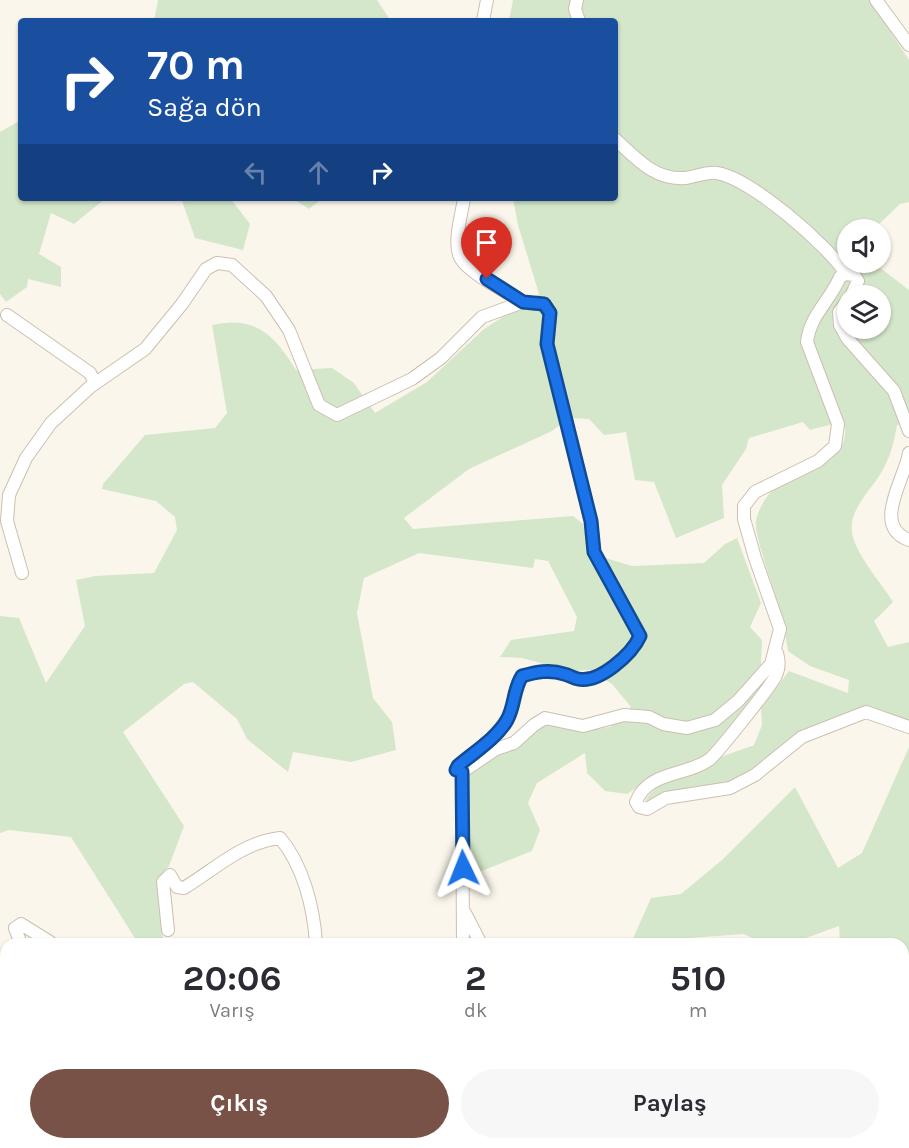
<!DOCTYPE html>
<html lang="tr">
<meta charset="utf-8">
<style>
:root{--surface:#fff;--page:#f7f7f7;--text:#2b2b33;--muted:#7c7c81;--accent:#785246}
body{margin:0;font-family:Karla,sans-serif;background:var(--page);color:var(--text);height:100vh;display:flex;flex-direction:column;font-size:22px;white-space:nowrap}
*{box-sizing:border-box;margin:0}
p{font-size:20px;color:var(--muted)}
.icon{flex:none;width:33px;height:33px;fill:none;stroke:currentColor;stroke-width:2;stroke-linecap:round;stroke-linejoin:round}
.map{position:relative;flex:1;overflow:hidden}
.drawer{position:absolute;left:0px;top:938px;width:909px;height:212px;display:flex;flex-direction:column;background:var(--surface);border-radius:18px 18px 0 0;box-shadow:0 2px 4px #0004}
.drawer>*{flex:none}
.top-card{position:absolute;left:18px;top:18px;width:600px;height:183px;border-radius:6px;box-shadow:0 2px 4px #0004;background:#1a4fa0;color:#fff;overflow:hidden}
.controls{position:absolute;left:837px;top:219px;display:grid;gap:12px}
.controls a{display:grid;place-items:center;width:54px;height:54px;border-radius:50%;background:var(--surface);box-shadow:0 2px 4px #0004;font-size:30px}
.pin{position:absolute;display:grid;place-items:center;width:51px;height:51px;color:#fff;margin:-62px -26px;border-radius:50% 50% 50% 0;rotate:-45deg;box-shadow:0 0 6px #0007}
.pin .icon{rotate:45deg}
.me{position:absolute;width:66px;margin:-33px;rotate:358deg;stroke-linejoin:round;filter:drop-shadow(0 0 4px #0008)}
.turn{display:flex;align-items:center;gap:21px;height:126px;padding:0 30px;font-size:27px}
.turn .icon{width:78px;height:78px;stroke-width:2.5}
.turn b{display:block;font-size:42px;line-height:51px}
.lanes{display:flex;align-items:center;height:57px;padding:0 30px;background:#0003;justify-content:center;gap:30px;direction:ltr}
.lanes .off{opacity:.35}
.eta{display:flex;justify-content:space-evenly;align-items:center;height:102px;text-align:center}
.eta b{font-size:36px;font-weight:700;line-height:42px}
.primary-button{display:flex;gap:12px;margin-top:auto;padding:12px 30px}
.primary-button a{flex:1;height:69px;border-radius:36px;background:var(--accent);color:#fff;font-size:24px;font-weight:700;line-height:69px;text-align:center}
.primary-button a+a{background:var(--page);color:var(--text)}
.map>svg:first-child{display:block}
.green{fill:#d4e7ca;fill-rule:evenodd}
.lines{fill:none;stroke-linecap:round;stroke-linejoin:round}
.minor-casing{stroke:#ccbfb1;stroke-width:14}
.minor{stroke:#fff;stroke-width:12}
.route-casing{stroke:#114b97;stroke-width:15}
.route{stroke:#1a73e8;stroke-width:10}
</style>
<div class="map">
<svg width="909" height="1148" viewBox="0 0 909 1148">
<rect width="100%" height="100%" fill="#fbf6eb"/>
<path class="green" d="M158 0H377L391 21H154Z
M513 0H870L909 60V202L900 204 874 229 848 230V262L874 263 909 290V422L897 425C894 443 890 458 881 473 867 496 843 514 855 543 863 563 881 583 893 602L874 621 888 647 909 642V720L861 707 798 734 754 771 729 785 645 806C642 782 733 753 754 745L762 725 761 708 789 671 848 693 849 680 810 666 788 651C786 639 784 626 781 614 777 595 753 535 756 521 758 511 764 499 771 492 794 472 854 467 844 421L810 430 803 422 749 438 746 449 722 485 724 518 676 538 654 482 635 480 626 432 604 435 589 419 569 418 552 431 469 469 404 518 413 529 573 516 583 524 589 553 632 566 704 563 725 544 737 538 761 603 750 627 762 640 760 687 722 740 707 756 650 778 627 794 605 791 587 773 585 753 537 783 528 803 540 830 532 851 469 876V777L473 769 545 723 584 731 610 727 631 707 612 684 590 670 570 671 522 658 500 657 511 640 574 631 577 617 548 561 535 559 533 568 419 553 364 578 357 613 373 698 392 722 396 750 351 762 293 752 288 772 247 739 237 719 193 682 184 684 123 732 184 826 169 866 159 877 163 943H138L71 837 9 830 0 833V616L19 618 46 683 85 626 76 580 95 576 154 573 177 530 175 517 156 501 102 489 103 484 145 435 215 428 227 413 212 325C255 315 275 335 296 370L332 368 354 383 375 413 427 382 484 329 539 294 518 225 513 198H615V21H509ZM848 296H880V328H848Z
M21 120V198H106L74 224 51 213 39 254 61 267V287L28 279 27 287 6 302 0 294V132Z
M181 198H230L250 224 243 250 195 238Z
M292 198H323L309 209Z
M909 747V1148H835L836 1143H903V944L840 943 839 926 792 943H762L744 934 675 939 674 943H631L651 898 681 894 722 860 795 787 838 868 862 853Z
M759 1143H833L830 1148H756Z"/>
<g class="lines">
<g class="minor-casing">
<path id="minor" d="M577 0 575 9 579 21
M876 0 909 45
M483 21 487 0
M615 139C637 159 654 180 685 178 695 177 707 171 717 173 750 178 828 245 846 274
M464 198C462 214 452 244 461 259 470 274 507 292 523 302
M848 300 839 312 840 325 847 338 894 391 909 431
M7 315 90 373 95 383
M909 453C905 479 871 526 909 540
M22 573 7 521 9 495 26 458 51 423 90 387 145 349 182 304 206 269 217 263 232 265 266 296 289 330 319 405 337 415 412 379 441 358 482 317 523 302 544 305 550 313 547 344 591 521 594 552 640 636C632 654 599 684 577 679 573 678 569 675 564 674 550 669 536 672 522 676 513 690 515 706 507 720 497 738 473 752 458 766L456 770 462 772 496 749 514 743 534 725 545 718 583 726 624 715 649 717 663 724 687 728 715 720 738 701 771 664 780 629 755 558 744 519V506L755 492 818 461 835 446 838 424 807 342C810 315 830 301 840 277L846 274 854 275 858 281 851 296
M777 653C779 660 779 669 776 675 773 684 718 752 710 759 688 776 647 771 636 802L639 807 647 809 666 798 730 788 755 775 802 737 866 712 909 727
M462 772 463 944
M465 913 481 944
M168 930 163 882 170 875 177 887 184 888C215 869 243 842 280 838 303 865 314 908 316 944
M21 944 15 928 21 924 50 942
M0 985 6 986
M437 1143 441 1148
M653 1143 658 1148
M311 1148 314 1143"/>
</g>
<use href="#minor" class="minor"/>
</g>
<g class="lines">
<g class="route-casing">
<path id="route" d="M463 868 462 772 456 770 458 766C473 753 497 738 507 720 515 706 513 690 522 676 536 672 550 669 564 674 569 675 573 678 578 679 599 684 632 654 640 636L594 552 591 521 547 344 550 313 544 304 523 302 487 279"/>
</g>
<use href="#route" class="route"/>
</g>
</svg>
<div class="controls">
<a><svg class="icon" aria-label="sound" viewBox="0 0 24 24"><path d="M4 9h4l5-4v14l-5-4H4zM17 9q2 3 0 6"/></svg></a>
<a><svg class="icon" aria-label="layers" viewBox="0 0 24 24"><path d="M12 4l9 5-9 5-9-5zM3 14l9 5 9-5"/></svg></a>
</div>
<div class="pin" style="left:487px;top:279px;background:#d93025"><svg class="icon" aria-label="arrive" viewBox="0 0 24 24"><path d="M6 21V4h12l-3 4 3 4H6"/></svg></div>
<svg class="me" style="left:463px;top:868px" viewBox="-20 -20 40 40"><path d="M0-17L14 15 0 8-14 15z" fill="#1a73e8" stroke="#fff" stroke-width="4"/></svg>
<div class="top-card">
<div class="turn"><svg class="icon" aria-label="right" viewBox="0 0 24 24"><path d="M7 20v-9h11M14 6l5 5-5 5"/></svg><div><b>70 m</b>Sağa dön</div></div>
<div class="lanes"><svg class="icon off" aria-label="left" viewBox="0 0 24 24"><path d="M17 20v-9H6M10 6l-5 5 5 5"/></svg><svg class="icon off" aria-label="ahead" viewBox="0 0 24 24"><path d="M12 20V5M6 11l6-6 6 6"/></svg><svg class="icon" aria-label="right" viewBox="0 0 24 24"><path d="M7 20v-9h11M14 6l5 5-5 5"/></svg></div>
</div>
<section class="drawer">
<div class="eta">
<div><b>20:06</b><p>Varış</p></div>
<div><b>2</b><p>dk</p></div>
<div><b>510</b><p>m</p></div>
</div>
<div class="primary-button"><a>Çıkış</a><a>Paylaş</a></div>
</section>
</div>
